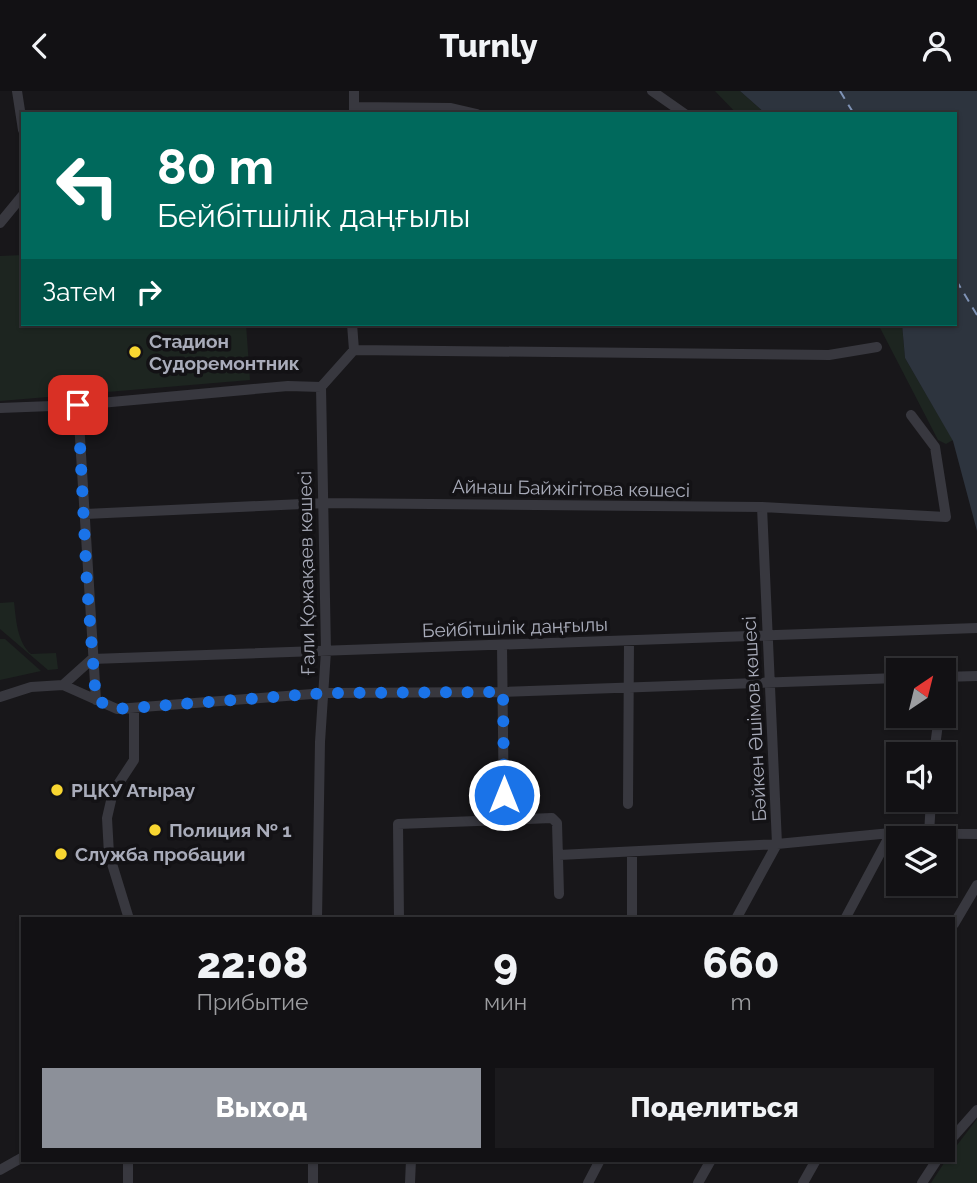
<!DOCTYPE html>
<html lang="ru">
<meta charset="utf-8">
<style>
:root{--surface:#121114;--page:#1b1a1d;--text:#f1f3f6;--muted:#9c9da0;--line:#313134;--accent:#8c9099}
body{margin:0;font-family:Raleway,sans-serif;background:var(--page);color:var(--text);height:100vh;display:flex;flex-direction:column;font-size:26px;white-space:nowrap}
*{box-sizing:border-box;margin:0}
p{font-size:23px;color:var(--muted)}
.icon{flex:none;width:38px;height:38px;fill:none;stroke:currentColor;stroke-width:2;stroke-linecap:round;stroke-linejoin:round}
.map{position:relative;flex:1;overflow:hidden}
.drawer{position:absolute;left:21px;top:826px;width:934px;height:245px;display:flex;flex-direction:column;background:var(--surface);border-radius:0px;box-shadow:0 2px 5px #0004,0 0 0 2px var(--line)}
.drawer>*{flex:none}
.hud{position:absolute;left:21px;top:21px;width:936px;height:214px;border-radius:0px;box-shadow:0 2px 5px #0004,0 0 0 2px var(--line);background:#00695c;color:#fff;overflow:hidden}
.needle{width:46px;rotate:35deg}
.tools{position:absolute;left:886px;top:567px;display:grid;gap:14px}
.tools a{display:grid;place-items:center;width:70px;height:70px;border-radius:0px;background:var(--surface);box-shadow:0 2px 5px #0004,0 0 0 2px var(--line);font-size:35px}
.pin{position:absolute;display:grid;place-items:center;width:60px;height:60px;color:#fff;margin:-30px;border-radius:14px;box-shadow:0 4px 10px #0006}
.me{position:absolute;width:77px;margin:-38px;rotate:0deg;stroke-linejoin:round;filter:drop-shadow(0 0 5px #0008)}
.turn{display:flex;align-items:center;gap:24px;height:147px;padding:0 21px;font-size:32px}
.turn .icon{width:91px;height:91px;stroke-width:2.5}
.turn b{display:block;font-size:49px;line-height:60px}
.then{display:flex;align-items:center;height:66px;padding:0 21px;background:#0003;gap:14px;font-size:26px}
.eta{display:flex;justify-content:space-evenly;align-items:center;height:119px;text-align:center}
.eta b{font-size:42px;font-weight:800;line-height:49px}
.button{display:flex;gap:14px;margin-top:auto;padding:14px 21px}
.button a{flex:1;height:80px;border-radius:0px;background:var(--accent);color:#fff;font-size:28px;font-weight:800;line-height:80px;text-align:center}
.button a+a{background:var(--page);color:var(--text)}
header{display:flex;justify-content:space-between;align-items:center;height:91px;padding:0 21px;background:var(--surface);font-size:32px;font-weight:800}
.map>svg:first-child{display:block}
.green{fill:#1d2520}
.water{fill:#2d343e}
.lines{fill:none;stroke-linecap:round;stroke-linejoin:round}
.ferry{stroke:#7f93b6;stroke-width:2;stroke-dasharray:9 7;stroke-linecap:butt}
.minor{stroke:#38383f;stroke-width:10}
.route{stroke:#1a73e8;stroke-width:12;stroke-dasharray:0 21.6}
.poi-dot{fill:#f8d631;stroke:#131215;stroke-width:2.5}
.labels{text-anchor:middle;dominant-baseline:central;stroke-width:7;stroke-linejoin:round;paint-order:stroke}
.poi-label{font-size:19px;font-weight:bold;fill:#a9acba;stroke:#131215;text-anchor:start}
.street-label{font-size:19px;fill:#a9acba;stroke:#131215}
</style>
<header><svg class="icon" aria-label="back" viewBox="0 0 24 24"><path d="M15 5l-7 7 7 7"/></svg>Turnly<svg class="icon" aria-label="person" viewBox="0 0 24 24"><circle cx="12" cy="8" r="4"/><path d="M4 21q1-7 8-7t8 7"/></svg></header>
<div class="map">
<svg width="977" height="1092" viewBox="0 0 977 1092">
<rect width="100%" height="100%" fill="#18171a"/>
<path class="green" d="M715 0H740L766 23H737Z
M23 164V233H246L250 289 0 310V165Z
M878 233H902L905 267 953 349 946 353 938 349Z
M14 511C16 528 17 551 31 563L56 562 58 578 48 579 0 538V512Z
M0 548H5L41 580 0 589Z
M977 1028V1092H931L946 1069H954V1058Z"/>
<path class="water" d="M740 0H977V440L953 350 905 267 902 233H956V23H766Z"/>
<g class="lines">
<path class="ferry" d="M840 0 854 23
M956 189 977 224"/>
<path class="minor" d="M17 0 23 39
M354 0V22
M652 0 685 23
M354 16 451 17 477 23
M0 132 23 104
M354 259 829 264 877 256
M78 314 96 609
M0 317 78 314 288 295 321 296
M85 423 324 412 762 416 946 426 935 356 911 324
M502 554 504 729
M943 586 977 585
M63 594 92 568 977 537
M0 606 31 596 63 594 117 618 325 602 503 601 898 587
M934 663 939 625
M628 713 629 550
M929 743 931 709
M632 761V828
M559 764 777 753 891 742 977 743
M129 828 109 763 107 727 113 701 134 669V617
M317 828 320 651 326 560 321 296 354 259 352 233
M399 828 398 733 552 727 557 732 559 803
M736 828 777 753 762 416
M845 828 891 742
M954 833 977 794
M954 1045 977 1019
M0 1079 23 1066
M128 1092V1069
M313 1092V1069
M410 1092 411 1069
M588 1092 600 1069
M698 1092 711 1069
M803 1092 816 1069
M922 1092 937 1069"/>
</g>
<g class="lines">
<path class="route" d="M78 314 87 494 96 609 117 618 325 602 503 601 504 704"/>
</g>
<g class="poi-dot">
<circle cx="135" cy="261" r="7"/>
<circle cx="57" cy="699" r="7"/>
<circle cx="155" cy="739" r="7"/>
<circle cx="61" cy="763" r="7"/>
</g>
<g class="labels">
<g class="poi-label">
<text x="149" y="250">Стадион<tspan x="149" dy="22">Судоремонтник</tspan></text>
<text x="71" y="699">РЦКУ Атырау</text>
<text x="169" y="739">Полиция № 1</text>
<text x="75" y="763">Служба пробации</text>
</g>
<g class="street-label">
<text transform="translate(571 397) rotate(1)">Айнаш Байжігітова көшесі</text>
<text transform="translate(306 482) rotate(-91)">Ғали Қожақаев көшесі</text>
<text transform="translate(515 536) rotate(-2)">Бейбітшілік даңғылы</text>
<text transform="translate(754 628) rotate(-93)">Бәйкен Әшімов көшесі</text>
</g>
</g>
</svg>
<div class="tools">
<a><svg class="needle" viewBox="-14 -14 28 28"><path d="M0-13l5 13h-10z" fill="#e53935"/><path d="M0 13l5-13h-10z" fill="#9c9da0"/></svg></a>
<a><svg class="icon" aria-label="sound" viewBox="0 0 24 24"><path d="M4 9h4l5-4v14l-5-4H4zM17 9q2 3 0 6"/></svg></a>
<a><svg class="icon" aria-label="layers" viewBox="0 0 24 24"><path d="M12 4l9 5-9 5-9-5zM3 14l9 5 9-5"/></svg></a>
</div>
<div class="pin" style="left:78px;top:314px;background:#d93025"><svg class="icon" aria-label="arrive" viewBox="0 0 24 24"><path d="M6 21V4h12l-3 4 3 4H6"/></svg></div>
<svg class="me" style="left:504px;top:704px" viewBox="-20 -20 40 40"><circle r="17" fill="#1a73e8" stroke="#fff" stroke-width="3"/><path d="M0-11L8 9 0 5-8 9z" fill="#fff"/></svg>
<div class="hud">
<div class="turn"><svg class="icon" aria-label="left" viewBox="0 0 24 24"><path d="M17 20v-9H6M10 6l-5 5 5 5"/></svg><div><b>80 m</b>Бейбітшілік даңғылы</div></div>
<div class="then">Затем<svg class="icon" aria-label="right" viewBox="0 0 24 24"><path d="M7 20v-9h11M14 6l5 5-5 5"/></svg></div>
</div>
<section class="drawer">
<div class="eta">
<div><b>22:08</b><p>Прибытие</p></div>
<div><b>9</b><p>мин</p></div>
<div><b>660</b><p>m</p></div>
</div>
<div class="button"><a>Выход</a><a>Поделиться</a></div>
</section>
</div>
